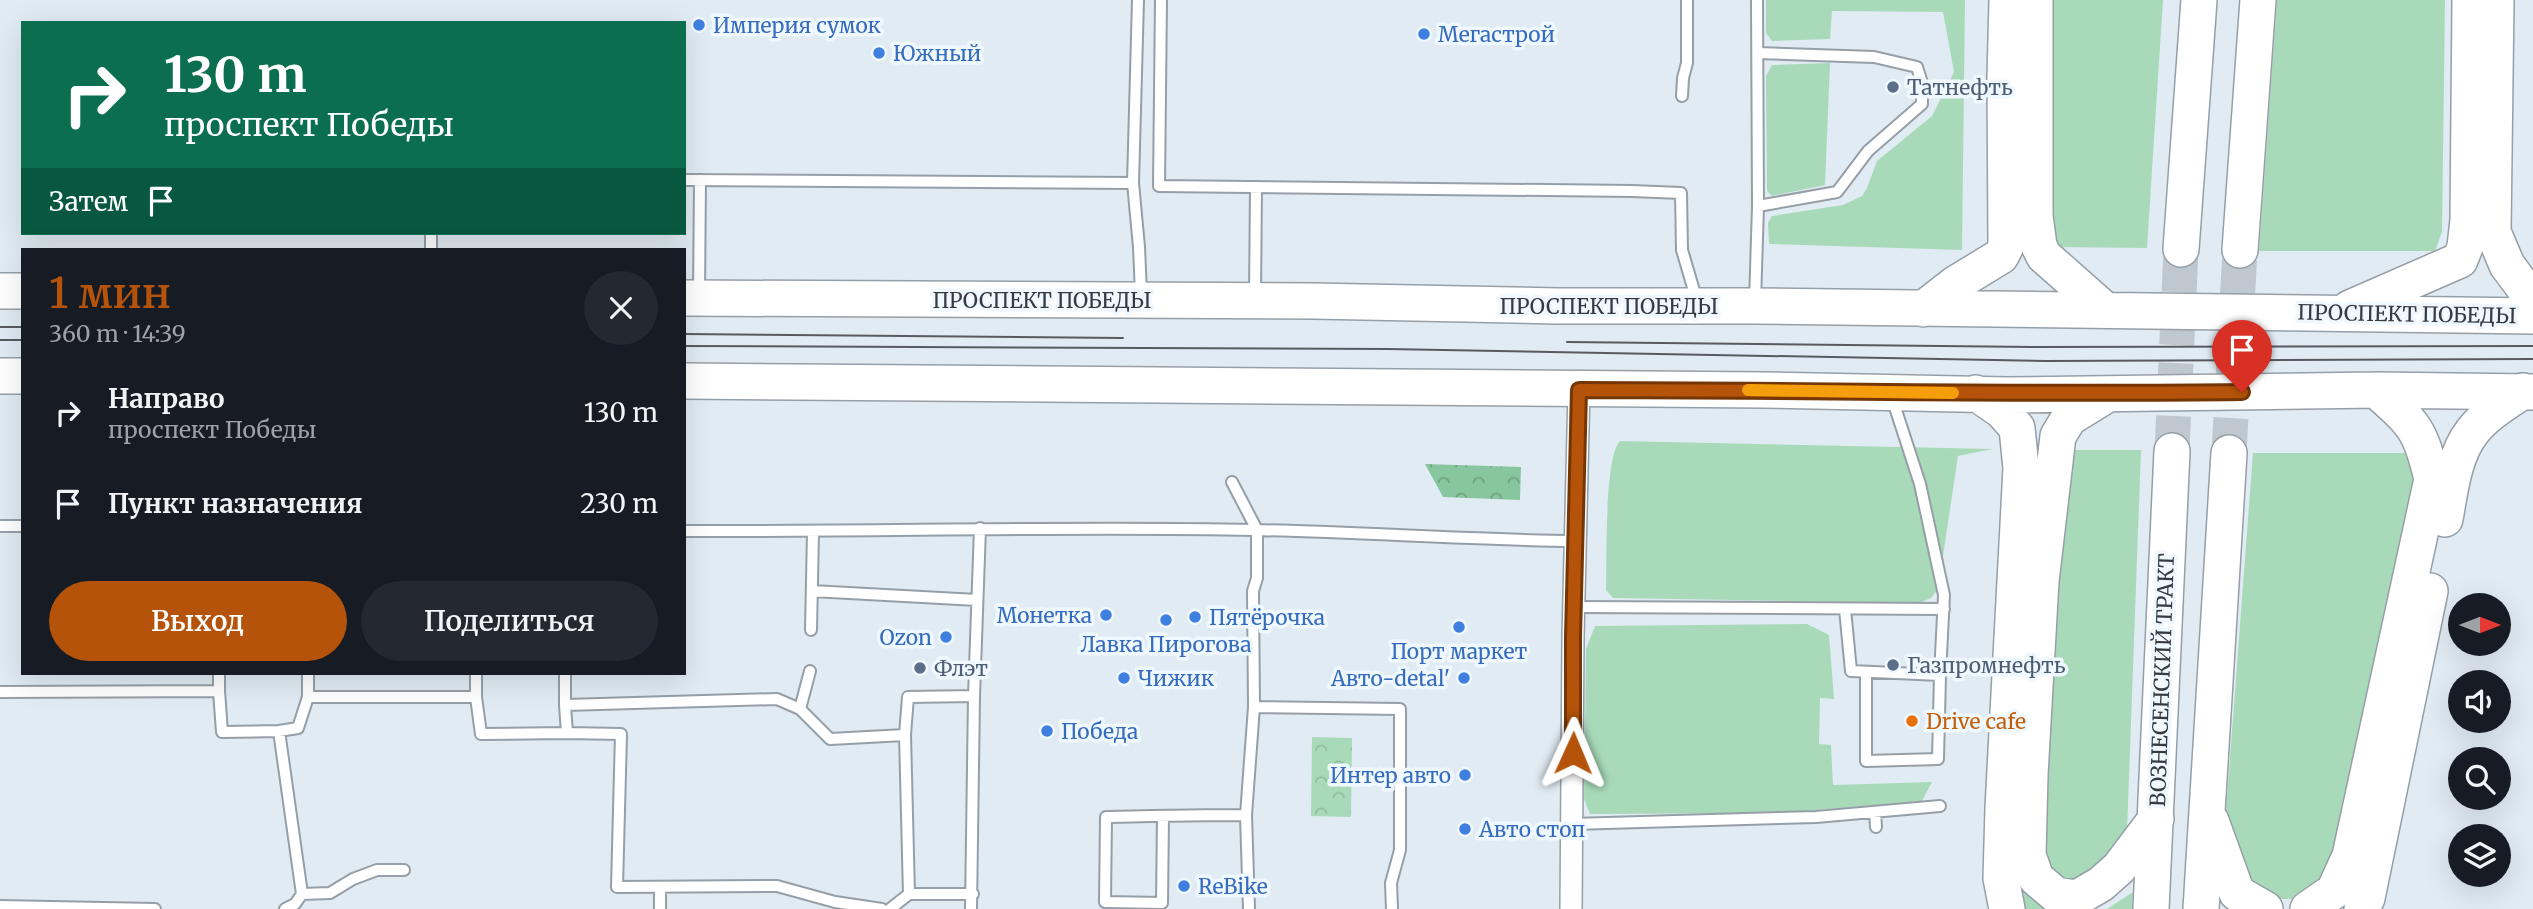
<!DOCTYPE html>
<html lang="ru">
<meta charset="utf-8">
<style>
:root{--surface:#171b24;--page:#242831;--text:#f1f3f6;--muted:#9ea1a6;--accent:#b45309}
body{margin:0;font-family:Merriweather,serif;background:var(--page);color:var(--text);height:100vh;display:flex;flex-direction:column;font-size:26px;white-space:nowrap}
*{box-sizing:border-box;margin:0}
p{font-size:23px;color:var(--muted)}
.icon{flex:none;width:38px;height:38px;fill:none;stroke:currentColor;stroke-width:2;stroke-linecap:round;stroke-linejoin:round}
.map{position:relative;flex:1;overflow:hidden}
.drawer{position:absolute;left:21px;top:248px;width:665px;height:427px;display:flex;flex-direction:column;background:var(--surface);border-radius:0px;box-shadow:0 7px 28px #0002}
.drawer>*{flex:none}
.guide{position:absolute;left:21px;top:21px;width:665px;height:214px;border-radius:0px;box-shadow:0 7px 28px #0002;background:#0b6e4f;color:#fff;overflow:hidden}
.needle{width:46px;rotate:90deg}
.buttons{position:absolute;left:2448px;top:593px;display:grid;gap:14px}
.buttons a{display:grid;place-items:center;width:63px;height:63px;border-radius:50%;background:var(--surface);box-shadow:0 7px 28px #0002;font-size:35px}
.pin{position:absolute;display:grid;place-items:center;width:60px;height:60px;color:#fff;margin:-72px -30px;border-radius:50% 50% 50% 0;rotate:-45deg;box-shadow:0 0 7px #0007}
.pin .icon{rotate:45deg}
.me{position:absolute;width:77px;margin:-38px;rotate:1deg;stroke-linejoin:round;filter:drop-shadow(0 0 5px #0008)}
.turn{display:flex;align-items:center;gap:24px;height:147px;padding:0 28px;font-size:32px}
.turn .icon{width:91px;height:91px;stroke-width:2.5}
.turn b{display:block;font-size:49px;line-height:60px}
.then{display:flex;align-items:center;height:66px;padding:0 28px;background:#0003;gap:14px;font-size:26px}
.round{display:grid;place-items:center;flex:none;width:74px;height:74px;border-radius:37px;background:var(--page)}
.head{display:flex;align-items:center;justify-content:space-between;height:119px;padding:0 28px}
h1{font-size:42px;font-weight:600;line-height:52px;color:var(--accent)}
.action{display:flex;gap:14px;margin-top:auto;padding:14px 28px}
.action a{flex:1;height:80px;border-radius:42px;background:var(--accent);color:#fff;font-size:28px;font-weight:600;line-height:80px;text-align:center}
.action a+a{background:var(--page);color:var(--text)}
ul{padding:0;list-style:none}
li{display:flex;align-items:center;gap:21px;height:91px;padding:0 28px}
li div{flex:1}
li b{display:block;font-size:26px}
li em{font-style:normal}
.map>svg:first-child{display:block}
.green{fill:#a8dab9}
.forest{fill:url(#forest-crowns)}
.park{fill:url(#park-crowns)}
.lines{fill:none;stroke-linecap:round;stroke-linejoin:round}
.primary-tunnel{stroke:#bfc8cf;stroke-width:35;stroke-dasharray:35 18;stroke-linecap:butt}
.lane-casing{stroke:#969fa7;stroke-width:14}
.street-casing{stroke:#969fa7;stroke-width:24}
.primary-casing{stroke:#969fa7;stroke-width:38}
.lane{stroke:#fff;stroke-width:10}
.street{stroke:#fff;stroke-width:21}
.primary{stroke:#fff;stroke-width:35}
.tram{stroke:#575b60;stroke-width:2}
.route-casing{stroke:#753606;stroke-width:18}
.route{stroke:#b45309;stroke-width:12}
.slow{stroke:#f59e0b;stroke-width:12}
.shop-dot{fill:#3f7fe0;stroke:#f0f8ff;stroke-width:2.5}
.service-dot{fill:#5c6f8a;stroke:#f0f8ff;stroke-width:2.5}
.food-dot{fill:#e8710a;stroke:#f0f8ff;stroke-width:2.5}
.labels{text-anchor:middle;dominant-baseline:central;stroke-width:7;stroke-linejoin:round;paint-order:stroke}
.shop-label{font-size:21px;fill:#366cbe;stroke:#f0f8ff;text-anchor:start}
.service-label{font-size:21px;fill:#4e5e75;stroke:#f0f8ff;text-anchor:start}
.street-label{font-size:21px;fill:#373a3e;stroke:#f0f8ff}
.food-label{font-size:21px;fill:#c56008;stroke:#f0f8ff;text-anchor:start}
</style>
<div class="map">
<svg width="2533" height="909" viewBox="0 0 2533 909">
<defs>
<pattern id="forest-crowns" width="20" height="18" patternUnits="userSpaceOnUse" patternTransform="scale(1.75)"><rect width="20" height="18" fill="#87c69e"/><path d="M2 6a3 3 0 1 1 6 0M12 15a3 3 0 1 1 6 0" fill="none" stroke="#6fa282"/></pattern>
<pattern id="park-crowns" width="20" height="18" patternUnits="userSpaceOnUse" patternTransform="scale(1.75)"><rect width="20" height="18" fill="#a8dab9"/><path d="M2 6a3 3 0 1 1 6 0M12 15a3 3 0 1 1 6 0" fill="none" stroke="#91bca0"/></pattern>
</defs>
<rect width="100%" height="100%" fill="#e1ebf3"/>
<path class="green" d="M1766 0H1965L1962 250 1769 244 1768 223 1772 216 1843 205 1862 196 1867 188 1877 161 1932 116 1954 72 1943 12 1832 11 1830 39 1772 41 1766 33Z
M2043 0H2163L2147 248 2054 247 2042 223Z
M2277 0H2445L2442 232 2435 251H2259Z
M1830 63 1825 185 1772 196 1767 191 1766 76 1772 65Z
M1620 441 1993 449 1958 456 1938 589 1931 598 1919 603 1613 598 1606 590C1607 562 1604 457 1620 441Z
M2061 450H2141L2127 831 2102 878 2068 880 2051 873 2035 834Z
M2253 453H2409L2420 455 2340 868 2299 899H2274L2239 880 2225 824Z
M1807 624 1829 635 1834 699 1820 698 1819 744 1831 745 1833 785 1932 782 1922 801 1781 813 1590 814 1584 799 1586 649 1595 626Z
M2016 869 2053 909H2018Z
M2133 892 2132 909H2107Z"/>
<path class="forest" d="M1425 464 1521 467 1520 500 1443 497Z"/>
<path class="park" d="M1312 737 1352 738 1351 817 1311 816Z"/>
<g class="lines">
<path class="primary-tunnel" d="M2172 451 2181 249
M2229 453 2240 250"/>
<g class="lane-casing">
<path id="lane" d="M1138 0 1133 183 1139 247 1141 294
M1161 0 1159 186 1632 191 1681 193 1682 250 1697 301
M1682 96 1683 78 1687 63V0
M684 180 1133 183
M1758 206 1837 192 1868 151 1922 104V83L1917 67 1874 57 1758 53
M431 233V250
M699 295 700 180
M1255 296 1256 187
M1755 302 1758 206 1757 0
M1232 482 1257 530V578L1253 591 1254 707 1246 815 1249 909
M0 526H23
M684 531C874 532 1065 526 1255 530 1362 532 1469 540 1577 541
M812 591 977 600
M1575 607 1944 609
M1845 609 1851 671 1940 675 1944 595 1920 484 1892 398
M811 630 813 532
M1866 672V761L1938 759 1940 675
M308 674V697
M476 674V697
M565 674V705
M219 691V674
M0 692 219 691 222 732 279 731 298 728 308 697H476L481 734 567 733 565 705 777 699 800 709 830 739 905 735 908 697 974 696 980 528
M1254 707 1400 709V850L1391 883 1392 909
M800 709 810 671
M279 731 302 894 295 904 285 909
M567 733 621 734 617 887 777 886 835 902 882 909
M905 735 909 894H973
M1875 812 1876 827
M1163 816 1162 903 1105 902 1106 817C1153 816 1199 815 1246 815
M1572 824 1816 817 1940 806
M660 887V909
M302 894 330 893 353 879 377 870H404
M0 906 155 909
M890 909 909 894
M971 909 974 696"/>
</g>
<g class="street-casing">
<path id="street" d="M1571 909 1573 637 1579 390"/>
</g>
<g class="primary-casing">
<path id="primary" d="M2035 0V216L2039 246 2044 256 2104 309
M2496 0 2493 232 2507 265 2533 300
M2181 249 2199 0
M2240 250 2258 0
M0 291H23
M684 298 1313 301 1558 306H1755L2533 316
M2350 308 2460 260 2465 247 2468 220 2470 0
M1923 309 1955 284 2001 256 2006 246 2005 78 2007 0
M0 376H23
M684 381 1764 390 2007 395 2376 390 2533 392
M1976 393 2002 411 2017 428 2021 468 2003 808 2001 878 2007 909
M2108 394 2069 418 2058 436 2041 581 2030 775 2028 855 2036 878 2056 895 2077 898 2101 884 2119 868 2156 819
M2445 519C2450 491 2454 455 2472 432 2485 415 2505 403 2523 391
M2211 821 2237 893 2265 909
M2151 909 2172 451
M2201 909 2229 453
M2308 909 2334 891 2350 856 2432 479C2420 428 2414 424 2376 390
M2362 909 2367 898 2430 591"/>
</g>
<use href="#lane" class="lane"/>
<use href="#street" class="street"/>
<use href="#primary" class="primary"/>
<path class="tram" d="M0 327H23
M684 334 1123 338
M0 340H23
M1567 342 2033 347 2533 346
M684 346 1388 349 2045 361 2533 359"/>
</g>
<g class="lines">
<g class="route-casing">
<path id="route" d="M1573 753V637L1579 390C1800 390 2021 395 2242 392"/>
</g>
<use href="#route" class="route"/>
<path class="slow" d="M1748 390 1953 393"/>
</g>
<g class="shop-dot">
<circle cx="699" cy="25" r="7"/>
<circle cx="1424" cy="34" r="7"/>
<circle cx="879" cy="53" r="7"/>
<circle cx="1106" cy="615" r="7"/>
<circle cx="1195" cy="617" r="7"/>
<circle cx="1166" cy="620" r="7"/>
<circle cx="1459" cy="627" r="7"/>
<circle cx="946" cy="637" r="7"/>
<circle cx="1124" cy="678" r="7"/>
<circle cx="1464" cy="678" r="7"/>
<circle cx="1047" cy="731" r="7"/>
<circle cx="1465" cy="775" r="7"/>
<circle cx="1465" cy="829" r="7"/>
<circle cx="1184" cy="886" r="7"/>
</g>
<g class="service-dot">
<circle cx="1893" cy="87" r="7"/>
<circle cx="1893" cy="665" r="7"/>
<circle cx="920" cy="668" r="7"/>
</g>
<circle class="food-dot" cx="1912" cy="721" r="7"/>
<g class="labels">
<g class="shop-label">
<text x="713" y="25">Империя сумок</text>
<text x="1438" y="34">Мегастрой</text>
<text x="893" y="53">Южный</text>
<text x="1092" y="615" text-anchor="end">Монетка</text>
<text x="1209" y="617">Пятёрочка</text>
<text x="932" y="637" text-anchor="end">Ozon</text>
<text x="1166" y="644" text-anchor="middle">Лавка Пирогова</text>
<text x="1459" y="651" text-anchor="middle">Порт маркет</text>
<text x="1138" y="678">Чижик</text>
<text x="1450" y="678" text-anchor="end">Авто-detal'</text>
<text x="1061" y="731">Победа</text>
<text x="1451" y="775" text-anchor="end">Интер авто</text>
<text x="1479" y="829">Авто стоп</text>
<text x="1198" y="886">ReBike</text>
</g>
<g class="service-label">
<text x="1907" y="87">Татнефть</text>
<text x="1907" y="665">Газпромнефть</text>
<text x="934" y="668">Флэт</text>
</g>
<g class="street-label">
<text x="1042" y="300">ПРОСПЕКТ ПОБЕДЫ</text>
<text x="1609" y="306">ПРОСПЕКТ ПОБЕДЫ</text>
<text transform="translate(2407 314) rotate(1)">ПРОСПЕКТ ПОБЕДЫ</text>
<text transform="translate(2162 680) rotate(-88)">ВОЗНЕСЕНСКИЙ ТРАКТ</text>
</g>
<g class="food-label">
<text x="1926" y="721">Drive cafe</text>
</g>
</g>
</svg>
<div class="buttons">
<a><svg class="needle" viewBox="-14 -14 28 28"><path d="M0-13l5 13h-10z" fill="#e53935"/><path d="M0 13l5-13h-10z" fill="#9ea1a6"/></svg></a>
<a><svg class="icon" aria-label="sound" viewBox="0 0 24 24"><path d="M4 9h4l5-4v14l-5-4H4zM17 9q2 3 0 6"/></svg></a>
<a><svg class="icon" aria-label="search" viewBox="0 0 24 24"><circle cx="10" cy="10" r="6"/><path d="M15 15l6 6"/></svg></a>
<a><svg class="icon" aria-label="layers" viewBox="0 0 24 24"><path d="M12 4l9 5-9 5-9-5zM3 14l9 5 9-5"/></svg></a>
</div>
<div class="pin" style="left:2242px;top:392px;background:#d93025"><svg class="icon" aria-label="arrive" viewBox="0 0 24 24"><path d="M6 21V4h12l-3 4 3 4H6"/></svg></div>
<svg class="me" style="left:1573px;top:753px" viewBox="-20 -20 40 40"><path d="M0-17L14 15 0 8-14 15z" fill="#b45309" stroke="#fff" stroke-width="4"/></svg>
<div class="guide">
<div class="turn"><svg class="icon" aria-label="right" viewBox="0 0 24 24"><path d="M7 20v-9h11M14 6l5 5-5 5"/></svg><div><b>130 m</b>проспект Победы</div></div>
<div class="then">Затем<svg class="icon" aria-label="arrive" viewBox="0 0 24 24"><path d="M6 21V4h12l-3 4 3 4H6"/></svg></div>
</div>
<section class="drawer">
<div class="head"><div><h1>1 мин</h1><p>360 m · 14:39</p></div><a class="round"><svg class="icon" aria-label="close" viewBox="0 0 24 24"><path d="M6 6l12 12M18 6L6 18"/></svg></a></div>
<ul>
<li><svg class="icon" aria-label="right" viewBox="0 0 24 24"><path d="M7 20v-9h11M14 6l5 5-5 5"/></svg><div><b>Направо</b><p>проспект Победы</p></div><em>130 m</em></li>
<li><svg class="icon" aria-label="arrive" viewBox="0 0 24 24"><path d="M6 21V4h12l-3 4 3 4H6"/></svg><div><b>Пункт назначения</b></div><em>230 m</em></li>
</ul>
<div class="action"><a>Выход</a><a>Поделиться</a></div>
</section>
</div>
